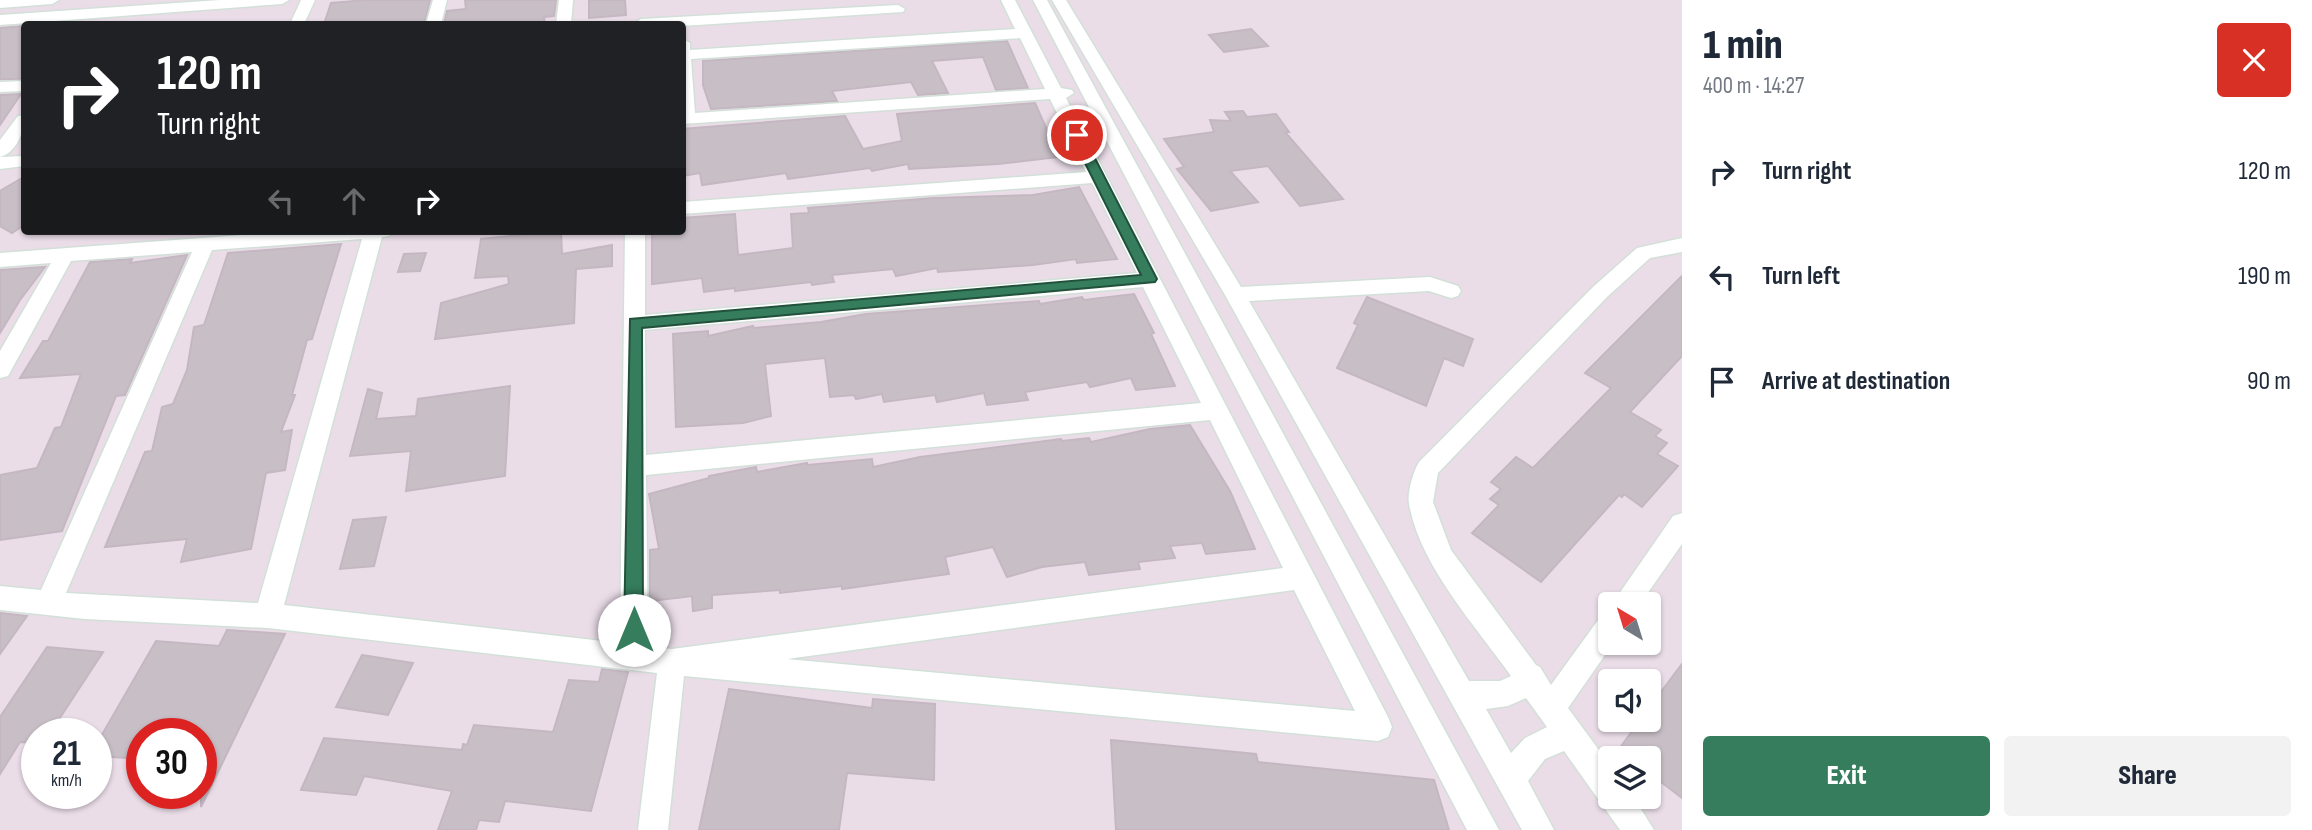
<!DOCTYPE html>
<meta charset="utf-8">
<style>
:root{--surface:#fff;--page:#f2f2f3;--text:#1f2937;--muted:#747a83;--accent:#357d5d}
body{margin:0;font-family:"Sofia Sans Condensed",sans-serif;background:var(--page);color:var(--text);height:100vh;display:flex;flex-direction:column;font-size:26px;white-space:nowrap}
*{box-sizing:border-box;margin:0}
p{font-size:23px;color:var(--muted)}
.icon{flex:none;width:38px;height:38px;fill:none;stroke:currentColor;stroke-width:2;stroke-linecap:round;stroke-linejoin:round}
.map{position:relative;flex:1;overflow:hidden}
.sheet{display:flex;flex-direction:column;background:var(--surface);width:630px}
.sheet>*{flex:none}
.top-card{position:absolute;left:21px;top:21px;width:665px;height:214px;border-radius:7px;box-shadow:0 2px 5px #0004;background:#202124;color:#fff;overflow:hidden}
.needle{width:46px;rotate:322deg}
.fabs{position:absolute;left:1598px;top:592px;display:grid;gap:14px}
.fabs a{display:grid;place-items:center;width:63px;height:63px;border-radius:7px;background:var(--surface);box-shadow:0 2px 5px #0004;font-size:35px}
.speed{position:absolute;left:21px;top:718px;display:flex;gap:14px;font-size:35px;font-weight:700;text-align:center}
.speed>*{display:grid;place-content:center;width:91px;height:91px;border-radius:50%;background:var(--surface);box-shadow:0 2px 5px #0004;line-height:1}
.speed small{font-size:18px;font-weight:400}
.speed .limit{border:10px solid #d22;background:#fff;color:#111}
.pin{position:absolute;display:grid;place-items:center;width:60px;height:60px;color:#fff;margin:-30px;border:4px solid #fff;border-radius:50%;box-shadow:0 2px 7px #0007}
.me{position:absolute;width:77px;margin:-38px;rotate:0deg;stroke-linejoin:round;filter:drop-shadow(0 0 5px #0008)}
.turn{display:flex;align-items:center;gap:24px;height:147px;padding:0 21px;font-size:32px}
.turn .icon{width:91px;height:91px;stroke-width:2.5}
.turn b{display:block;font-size:49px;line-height:60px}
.lanes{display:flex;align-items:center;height:66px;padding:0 21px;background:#0003;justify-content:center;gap:35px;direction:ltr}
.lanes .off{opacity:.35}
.round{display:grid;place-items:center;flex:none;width:74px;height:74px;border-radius:7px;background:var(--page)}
.headline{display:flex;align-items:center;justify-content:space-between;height:119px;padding:0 21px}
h1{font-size:42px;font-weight:800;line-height:52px}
.primary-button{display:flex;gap:14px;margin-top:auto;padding:14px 21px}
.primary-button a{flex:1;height:80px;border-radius:7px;background:var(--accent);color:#fff;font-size:28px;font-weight:800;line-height:80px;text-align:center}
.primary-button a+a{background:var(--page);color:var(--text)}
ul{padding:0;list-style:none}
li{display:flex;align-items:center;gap:21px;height:105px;padding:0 21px}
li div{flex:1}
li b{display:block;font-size:26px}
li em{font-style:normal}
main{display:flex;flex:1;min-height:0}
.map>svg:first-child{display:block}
.building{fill:#c8bfc6;stroke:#c5b7c2;stroke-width:2}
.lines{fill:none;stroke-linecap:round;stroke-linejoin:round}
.minor-casing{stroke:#d2e0d8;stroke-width:3}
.minor{fill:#fff;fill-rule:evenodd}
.route{fill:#357d5d;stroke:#22513c;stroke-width:2}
</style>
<main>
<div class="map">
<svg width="1682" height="830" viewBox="0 0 1682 830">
<rect width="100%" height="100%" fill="#eadde8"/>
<path class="building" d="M366 0H430L424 24H324L331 3Z
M465 0H556L554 16 544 17 545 24H444L447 11 466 9Z
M589 0H625L626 15 589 18Z
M24 26V79H0V28Z
M1251 29 1268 46 1224 52 1209 35Z
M1007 41 1028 88 996 90 983 57 932 61 948 93 918 95 911 82 832 91 837 101 711 109 703 85V61Z
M21 94 0 125V95Z
M1035 103 1059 157 998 164 909 169 908 164 872 171 870 168 788 179 786 173 702 185 700 173 682 176V129L845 116 863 149 902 141 897 114Z
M1243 111 1247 117 1276 114 1289 132H1285L1343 199 1300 206 1268 166 1230 171 1258 202 1211 211 1177 169 1184 167 1164 139 1214 132 1210 120 1231 121 1225 112Z
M24 177V225L12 233 0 226V191Z
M1079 187 1117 259 1077 263 1076 259 1033 265 938 272 937 268 896 276 893 269 832 275 834 282 812 285 811 282 735 291V288L704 292 702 278 652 284V231H682V218L735 214 738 255 793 248 791 214 809 213 808 208 934 198 1033 195Z
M561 231 562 254 612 245V266L576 269 574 323 435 339 441 303 509 284 508 276 475 278 481 239Z
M341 244 312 339 307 340 292 395H295L281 432 292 430 285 470 266 473 251 549 181 562 187 539 105 547 145 452 152 451 162 407 173 404 187 370 194 327 204 325 228 253Z
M426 253 420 271 398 272 404 254Z
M187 255 125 395 116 396 62 531 0 540V475L37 468 55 428 61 427 81 374 20 378 43 341H48L90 262 132 259 130 263Z
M45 267 20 300 0 333V270Z
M1682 276V356L1630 412 1661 430 1655 436 1667 443 1657 454 1678 466 1642 507 1624 494 1622 497 1619 495 1541 582 1472 533 1499 505 1490 499 1501 489 1491 482 1516 457 1533 468 1611 388 1585 373Z
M1134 294 1154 333 1151 334 1175 386 1136 390 1131 378 1090 387 1087 382 1025 392 1028 400 987 405 984 393 937 402 935 395 884 402 882 394 856 399 854 395 830 397 825 358 765 364 771 416 743 423 676 427 673 334 708 331V336L753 326 754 328 821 322 866 314 1039 301 1040 304 1082 297 1084 300Z
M1367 297 1473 339 1463 366 1444 358 1426 406 1337 368 1358 325 1354 323Z
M510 386 505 476 406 491 411 451 350 456 368 389 382 393 376 419 416 416 418 399Z
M1190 425 1230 491 1255 549 1206 554 1202 543 1170 546 1175 558 1138 562 1140 569 1089 575 1085 562 1042 567 1007 577 993 547 945 557 949 574 842 589V586L780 593V590L712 595V608L693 611 692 596 650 601V550L659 549 649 494 709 478V476L756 467 757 472 807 463V465L872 459 873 467 920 457 1061 439 1062 441 1089 438 1091 442 1150 429Z
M386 517 374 566 340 569 353 520Z
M0 613 27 616 0 654Z
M227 630 285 634 201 807V733H142V759L96 756V745L156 641 219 646Z
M47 647 103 652 50 733H37V743L20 742 0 774V717Z
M362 655 413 663 388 715 336 707Z
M1682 664V798L1648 772V758H1630L1619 749 1641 719H1648V709Z
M602 669 628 672 591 811 505 801 499 822 479 820 476 830H438L452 791 364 776 356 795 301 790 324 738 462 750 463 744 467 745 474 725 553 732 569 680 599 682Z
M729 689 872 708 873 699 935 704 934 780 847 773 839 830H699Z
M1111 740 1256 754 1258 762 1434 780 1449 830H1116Z"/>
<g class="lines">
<g class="minor-casing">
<path id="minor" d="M0 0H59L52 4 0 8Z
M220 0H289L282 4 0 25V15Z
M301 0H315L304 24H290Z
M433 0H447L441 24H426Z
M559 0H573L571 24H556Z
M1001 0H1015L1061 88 1072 90 1074 93 1066 98 1388 717 1392 727 1388 737 1378 741 684 676 668 830H638L657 673 268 628 85 619 0 610V586L41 590 192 252 71 261 8 376 0 378V351L51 263 0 267V253L297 231H392L389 236 382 237 284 605 620 643 625 231H645V315L1137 273 1092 183 682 214V202L1086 172 1050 99 682 124V38L690 43V50L1015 29ZM1020 38 1045 89 695 113 691 59ZM362 239 258 603 66 593 212 250ZM1143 287 1201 403 646 455 645 330ZM1210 420 1283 568 672 649 648 646 646 475ZM1294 590 1355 711 787 659Z
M1033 0H1047L1499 830H1467Z
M1052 0H1066L1241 287 1430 277 1458 286 1461 291 1458 296 1451 298 1429 291 1249 301 1469 681H1500L1511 676C1475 625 1420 566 1409 504 1407 493 1413 472 1419 462L1593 287 1637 248 1682 238V252L1650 258 1607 297 1438 473 1433 502 1451 550 1536 665 1540 667 1551 685 1601 616 1610 613V642H1614L1568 708 1610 765V796H1633L1654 830H1620L1564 751 1545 759 1528 781 1554 830H1522L1225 295ZM1526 698 1547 727 1525 738 1511 753 1486 709 1508 706Z
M898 5 905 9 903 12 682 26 633 24 641 19Z
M24 81V91L0 92V82Z
M24 115C25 130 17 153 0 157V140L18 116Z
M24 156V166L0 169V157Z
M1682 513V544L1640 604H1612L1673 516Z"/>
</g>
<use href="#minor" class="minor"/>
</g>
<path class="route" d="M1077 131 1083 135 1157 279 1155 282 642 328 643 630 641 636 634 639 627 636 624 630 630 319 1141 275 1071 135Z"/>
</svg>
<div class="fabs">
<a><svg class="needle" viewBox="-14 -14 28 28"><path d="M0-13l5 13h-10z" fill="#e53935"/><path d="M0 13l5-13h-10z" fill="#747a83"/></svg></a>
<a><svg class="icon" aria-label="sound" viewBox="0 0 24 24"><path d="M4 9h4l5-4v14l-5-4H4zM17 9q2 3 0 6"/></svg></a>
<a><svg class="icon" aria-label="layers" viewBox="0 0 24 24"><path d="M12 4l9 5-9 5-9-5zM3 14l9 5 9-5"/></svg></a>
</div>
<div class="speed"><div>21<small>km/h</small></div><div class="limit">30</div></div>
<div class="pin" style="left:1077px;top:135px;background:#d93025"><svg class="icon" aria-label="arrive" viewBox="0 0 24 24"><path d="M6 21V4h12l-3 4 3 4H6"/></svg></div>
<svg class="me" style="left:634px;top:630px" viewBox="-20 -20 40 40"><circle r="19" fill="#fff"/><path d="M0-13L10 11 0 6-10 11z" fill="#357d5d"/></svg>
<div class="top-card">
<div class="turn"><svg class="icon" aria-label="right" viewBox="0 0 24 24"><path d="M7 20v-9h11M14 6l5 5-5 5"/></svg><div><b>120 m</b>Turn right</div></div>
<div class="lanes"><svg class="icon off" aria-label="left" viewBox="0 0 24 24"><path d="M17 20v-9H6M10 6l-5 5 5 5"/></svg><svg class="icon off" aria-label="ahead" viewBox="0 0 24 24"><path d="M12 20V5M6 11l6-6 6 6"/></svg><svg class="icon" aria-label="right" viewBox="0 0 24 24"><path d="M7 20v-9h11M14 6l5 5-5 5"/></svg></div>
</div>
</div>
<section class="sheet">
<div class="headline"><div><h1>1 min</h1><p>400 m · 14:27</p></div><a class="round" style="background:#d93025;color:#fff"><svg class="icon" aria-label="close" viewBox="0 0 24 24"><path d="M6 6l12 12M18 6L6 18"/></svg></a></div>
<ul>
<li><svg class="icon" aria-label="right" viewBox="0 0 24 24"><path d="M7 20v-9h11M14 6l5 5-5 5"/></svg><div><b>Turn right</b></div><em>120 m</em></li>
<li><svg class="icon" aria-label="left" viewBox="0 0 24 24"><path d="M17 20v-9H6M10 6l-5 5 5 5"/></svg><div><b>Turn left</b></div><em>190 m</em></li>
<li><svg class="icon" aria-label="arrive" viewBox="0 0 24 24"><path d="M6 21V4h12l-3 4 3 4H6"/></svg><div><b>Arrive at destination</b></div><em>90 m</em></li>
</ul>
<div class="primary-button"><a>Exit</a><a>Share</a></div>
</section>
</main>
